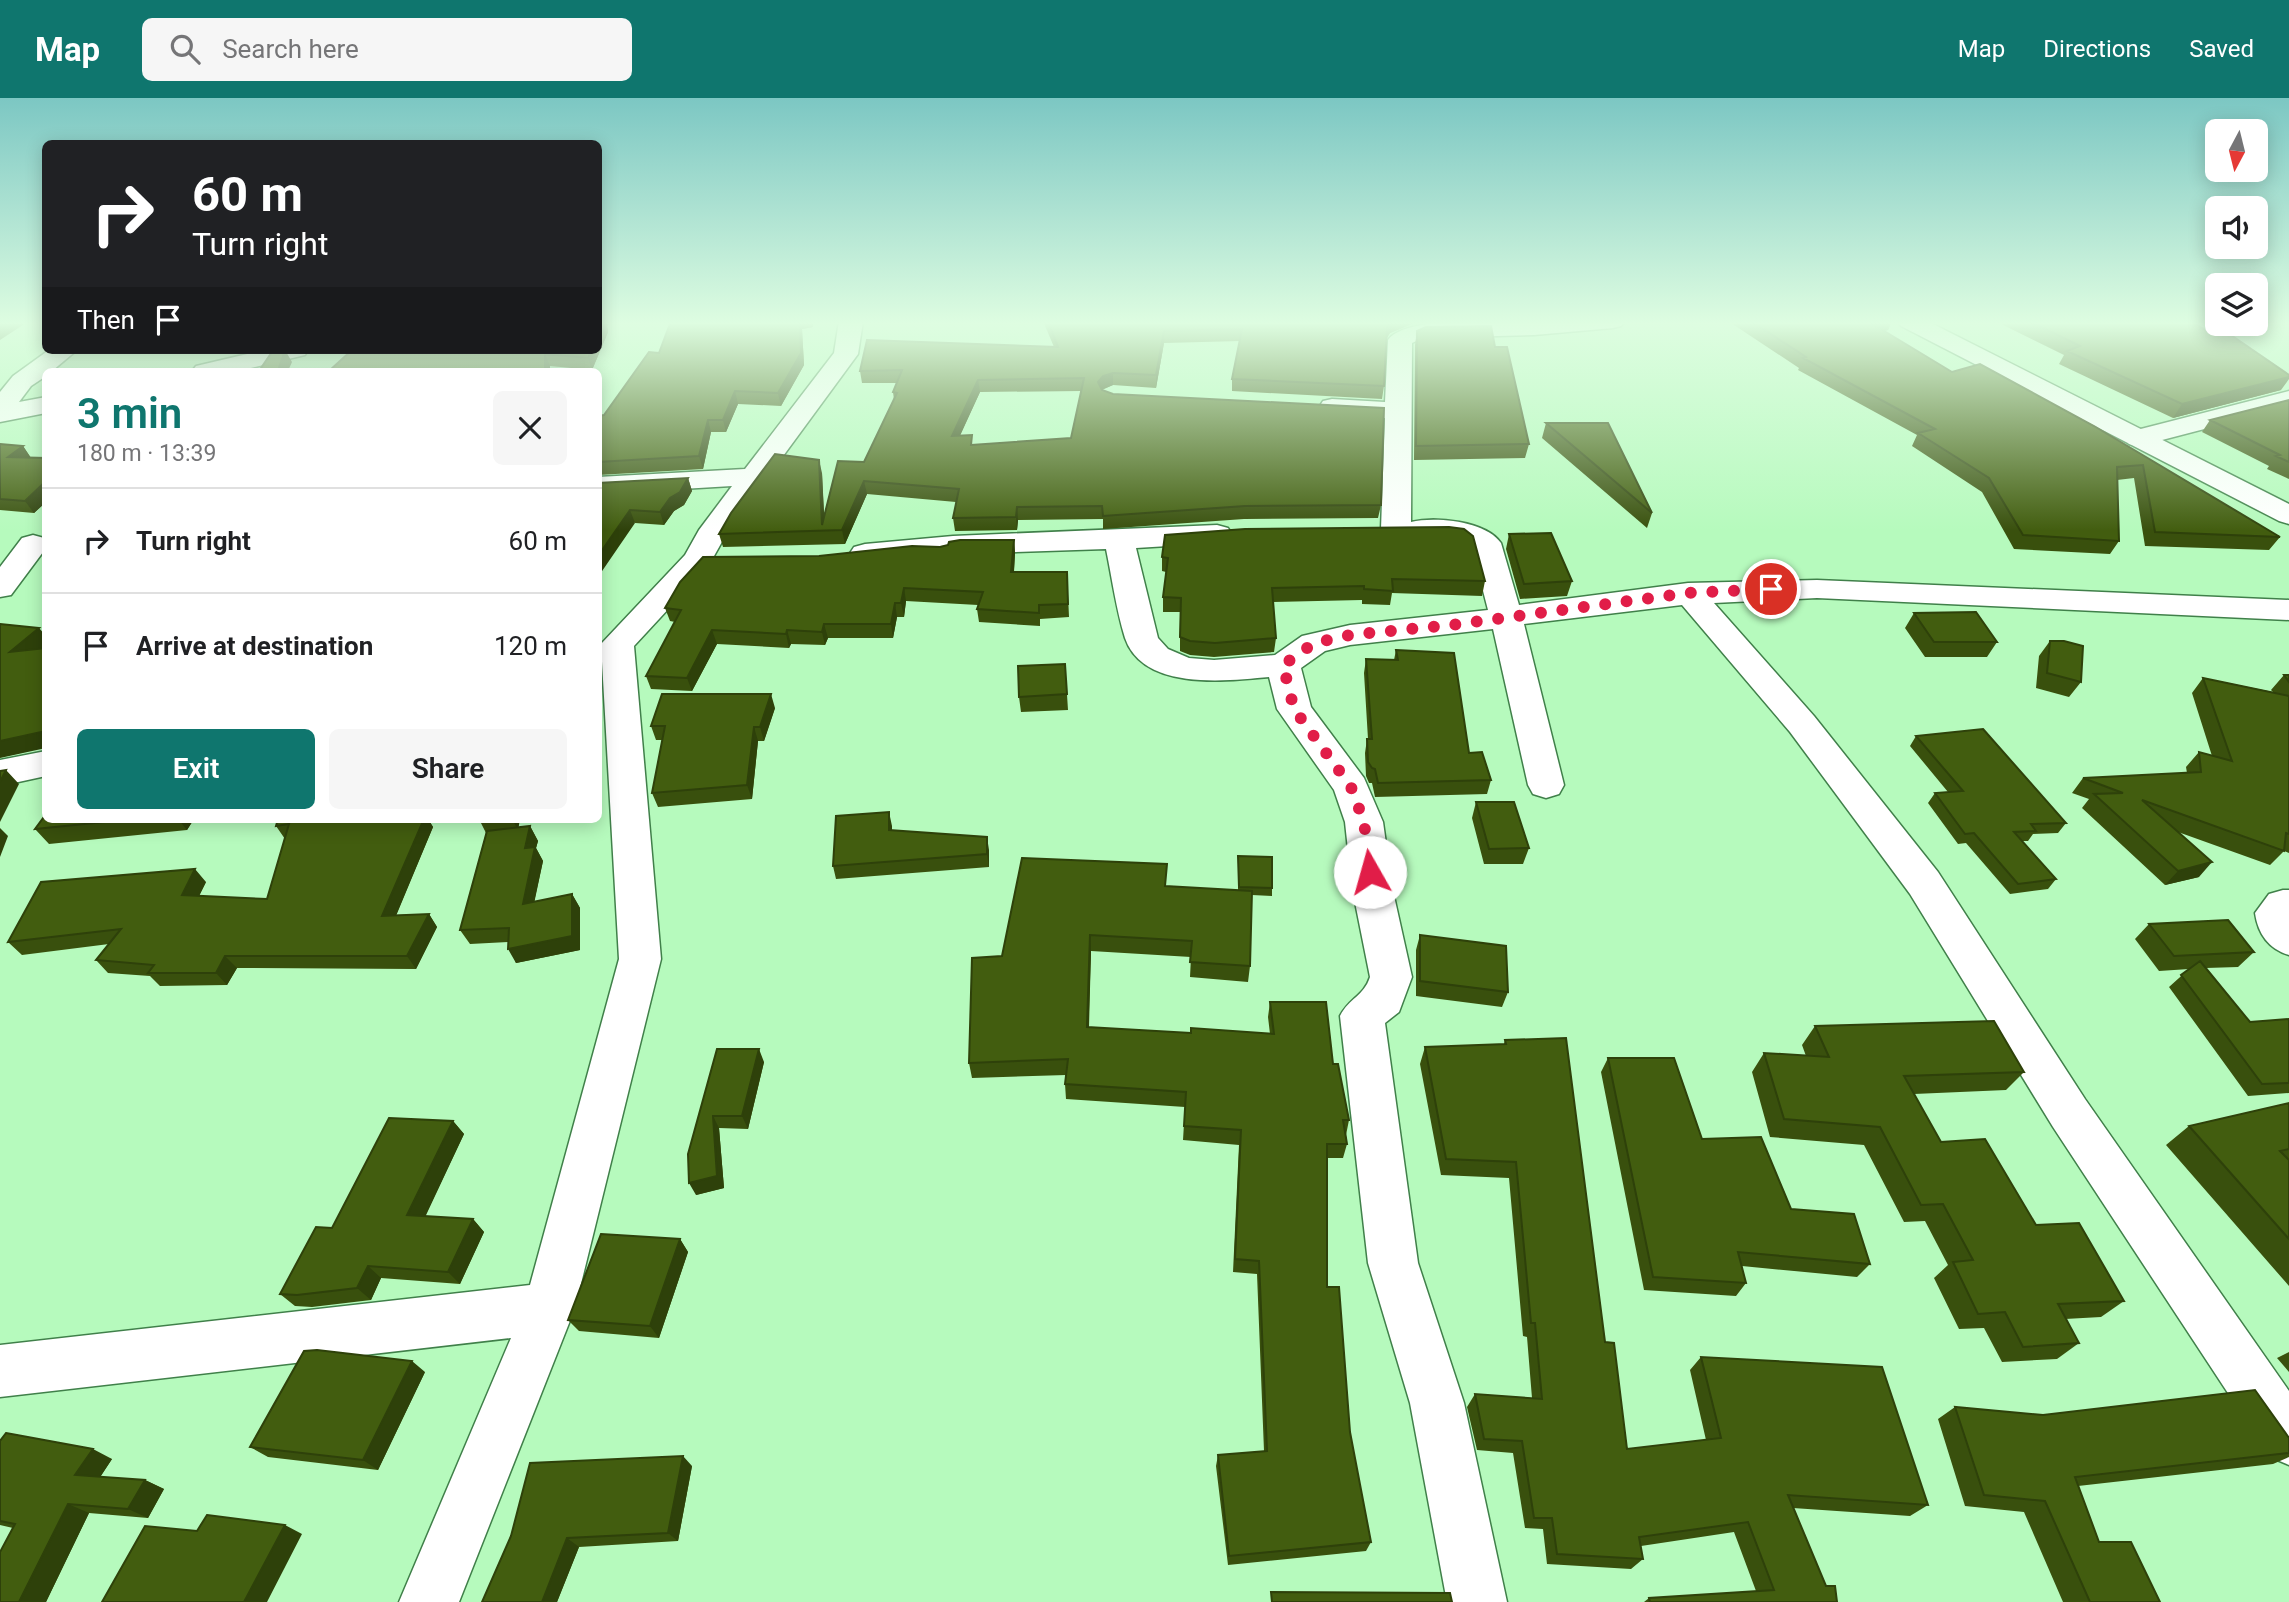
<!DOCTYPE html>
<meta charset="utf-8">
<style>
:root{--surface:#fff;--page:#f6f6f6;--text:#202124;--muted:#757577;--line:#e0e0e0;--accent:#0f766e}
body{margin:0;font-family:Roboto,sans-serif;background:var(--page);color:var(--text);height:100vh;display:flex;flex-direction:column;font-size:26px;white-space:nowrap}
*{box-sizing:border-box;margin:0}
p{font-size:23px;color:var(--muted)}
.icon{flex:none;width:38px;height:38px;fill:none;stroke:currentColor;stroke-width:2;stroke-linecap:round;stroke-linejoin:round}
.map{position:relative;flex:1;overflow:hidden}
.side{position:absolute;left:42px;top:270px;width:560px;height:455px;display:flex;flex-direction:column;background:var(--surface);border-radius:10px;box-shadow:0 4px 18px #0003}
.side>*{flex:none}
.guide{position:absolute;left:42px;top:42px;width:560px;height:214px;border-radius:10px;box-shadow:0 4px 18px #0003;background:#202124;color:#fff;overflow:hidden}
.needle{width:46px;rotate:187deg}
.buttons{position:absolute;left:2205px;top:21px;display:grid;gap:14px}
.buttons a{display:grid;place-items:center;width:63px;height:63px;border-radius:10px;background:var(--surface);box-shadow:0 4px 18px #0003;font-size:35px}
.pin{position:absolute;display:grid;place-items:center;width:60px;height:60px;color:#fff;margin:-30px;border:4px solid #fff;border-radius:50%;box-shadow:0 2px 7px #0007}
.me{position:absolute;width:77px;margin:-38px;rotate:353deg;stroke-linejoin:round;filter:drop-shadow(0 0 5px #0008)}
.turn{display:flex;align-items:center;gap:24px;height:147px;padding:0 35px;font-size:32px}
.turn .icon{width:91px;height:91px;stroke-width:2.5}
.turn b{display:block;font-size:49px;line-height:60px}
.then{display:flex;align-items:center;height:66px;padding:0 35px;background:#0003;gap:14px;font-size:26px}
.round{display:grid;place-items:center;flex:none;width:74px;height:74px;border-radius:10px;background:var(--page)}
.head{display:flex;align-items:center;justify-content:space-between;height:119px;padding:0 35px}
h1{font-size:42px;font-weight:600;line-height:52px;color:var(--accent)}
.button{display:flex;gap:14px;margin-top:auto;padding:14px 35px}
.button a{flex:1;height:80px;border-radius:10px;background:var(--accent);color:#fff;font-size:28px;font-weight:600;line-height:80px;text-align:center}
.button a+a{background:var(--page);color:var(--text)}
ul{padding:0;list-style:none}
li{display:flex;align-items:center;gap:21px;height:105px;padding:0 35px;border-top:2px solid var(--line)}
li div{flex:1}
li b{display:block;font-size:26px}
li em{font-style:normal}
header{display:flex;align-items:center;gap:42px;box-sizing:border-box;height:98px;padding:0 35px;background:var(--accent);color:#fff}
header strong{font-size:33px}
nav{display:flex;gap:38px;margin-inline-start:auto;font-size:24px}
.search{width:490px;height:63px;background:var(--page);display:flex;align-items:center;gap:18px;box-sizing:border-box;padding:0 24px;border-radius:10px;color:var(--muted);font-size:26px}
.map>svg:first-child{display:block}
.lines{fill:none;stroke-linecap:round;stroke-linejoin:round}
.minor-casing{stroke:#40804a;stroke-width:3}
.secondary-casing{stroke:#40804a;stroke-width:3}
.minor{fill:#fff;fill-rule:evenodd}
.secondary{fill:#fff;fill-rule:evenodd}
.wall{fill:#39500d;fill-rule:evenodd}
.shaded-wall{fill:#2e410a}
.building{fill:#425d0f;stroke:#2e410a;stroke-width:2;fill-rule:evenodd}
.route{stroke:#e11d48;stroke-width:12;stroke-dasharray:0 21.6}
</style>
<header>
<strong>Map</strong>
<div class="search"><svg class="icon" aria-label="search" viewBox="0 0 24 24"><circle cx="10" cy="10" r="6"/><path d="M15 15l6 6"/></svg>Search here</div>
<nav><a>Map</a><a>Directions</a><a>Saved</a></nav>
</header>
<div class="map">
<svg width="2289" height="1504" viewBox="0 0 2289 1504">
<rect width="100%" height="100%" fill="#b6fabd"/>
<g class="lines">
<g class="minor-casing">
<path id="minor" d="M839 223H863L858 256 728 433 709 467 634 548 661 861 575 1210 459 1504H399L511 1240 0 1299V1247L530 1187 619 861 601 546 685 457 699 432 732 388 598 396V379L745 371 834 255Z
M1536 223H1625L1621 228 1613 230 1534 237 1423 240 1412 245 1411 424C1435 418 1486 423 1501 445L1519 507 1688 485 1817 482 2289 502V522L1817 500 1714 505 1814 618 1938 774 2085 1001 2289 1293V1367L2270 1359 2053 1029 1910 796 1790 634 1682 507 1524 526 1564 687 1559 696 1546 700 1533 696 1528 687 1493 531 1350 547 1325 553 1301 570 1311 609 1364 680 1383 724 1392 789 1412 879 1399 914 1385 925 1418 1165 1464 1305 1507 1504H1447L1410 1305 1368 1165 1340 918C1349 900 1364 898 1370 879L1352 789 1345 724 1334 692 1277 611 1269 579C1226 583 1143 593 1125 540 1116 511 1112 480 1106 451L953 456 865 464 854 461 850 455 854 449 865 446 953 438 1217 427 1228 430 1232 436 1228 442 1217 445 1136 450 1158 540 1168 551 1189 560 1214 562 1275 557 1302 538 1350 527 1488 512 1472 450C1454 439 1428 438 1407 437 1399 437 1394 439 1386 437L1381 431 1385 320 1323 315 1319 309 1323 303 1332 301 1385 304 1388 242C1405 217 1505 224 1536 223Z
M49 252H77L52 273H46V278L31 288 19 304 46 299V315L0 324V294L13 278Z
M264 252H308L305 257 238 273H192L196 268Z
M2289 293V309L2139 348 2129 346 2125 340 2129 334Z
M33 437 44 440 46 450 11 497 0 499V469L22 440Z
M46 653V678L0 688V662Z
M2283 792H2289V857C2269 851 2258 836 2255 815L2269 796Z"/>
</g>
<g class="secondary-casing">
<path id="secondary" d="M1897 223H1927L2289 406V426L2279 423 1901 228Z"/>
</g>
<use href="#minor" class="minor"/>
<use href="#secondary" class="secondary"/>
</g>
<path class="wall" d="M598 223H611L607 228 608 234 592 272 550 268V273H329L598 252Z
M671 223H813V229L802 231 804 267 781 308 738 306 726 334H711L703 371 598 377V318L604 317 659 255Z
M1043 223H1438H1419L1390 235 1387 240 1384 288 1382 301 1232 293V281L1240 243 1164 245 1156 290 1113 287 1102 292 1381 407 1378 420 1244 421 1103 431V421L1018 422 1017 432 955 433 953 420 956 404 867 396 845 446 723 449 719 436 822 375 824 420 864 364 894 302 893 294 897 285H862L860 273 1054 249ZM1081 293 1071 340 973 347 960 337 980 294Z
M1728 223H1892L1888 232 1884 233 1952 274 1980 266 2280 439 2269 452 2145 448 2134 380 2117 382 2119 443 2110 456 2014 451 1982 394 1912 348 1917 337 1798 272 1799 270Z
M1995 223H2190L2281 292 2173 320 2059 266 2064 257Z
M1417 233 1495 249 1529 346 1525 360 1414 362 1415 247Z
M2289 302V381L2267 371 2269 368 2202 334 2210 322Z
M1546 325 1652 415 1647 430 1542 340Z
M0 346 23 348 31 360H46V404L34 415 0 412Z
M688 380 692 393 684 407 674 413 664 427 635 425 598 385Z
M1509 436 1572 483 1567 498 1520 501 1506 451Z
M1014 442 1015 455 1014 474H1067L1069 519 1040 521V528L979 524 977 511 978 507 906 503 904 519H897L893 540H828L825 547 791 546 789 550 717 546 692 593 651 591 646 578 675 524 670 523 665 510 819 458Z
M1162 459 1485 483 1482 498 1392 495 1390 507 1362 506V502L1273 504 1276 540 1274 554 1214 559 1190 557 1180 553V514H1163V499L1166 474 1162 473Z
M1914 515 1997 544 1987 559H1925L1905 530Z
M2050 543 2081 584 2069 599 2036 590 2039 558Z
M1396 552 1469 655 1491 682 1487 696 1375 699 1372 685H1369L1366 678 1365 655 1367 641H1368L1364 575 1366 561 1394 562Z
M1065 566 1068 612 1021 614 1019 599Z
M2284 577H2289V755L2284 753 2270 767 2178 734 2199 779 2165 787 2082 710 2089 701 2072 695 2083 680 2187 675 2186 669 2199 654 2212 658 2192 595 2203 580 2273 594 2271 592Z
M775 610 764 643H758L752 701 658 709 652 695 662 642H656L651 628Z
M1916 638 2066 725 2058 735 2033 736 2028 743H2022L2056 781 2048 791 2010 796 1966 745 1958 746 1928 705 1935 695 1948 694 1910 648Z
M1476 704 1529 750 1523 766H1484L1472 720Z
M46 721H194L187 732 49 746 35 731Z
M278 721H428L433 729 396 817 429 816 437 829 416 871 237 870 227 887 160 888 150 878 108 875 96 862 109 846 22 857 8 844 206 784 199 798 267 801 285 741 276 728Z
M479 721H520L518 730 530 728 538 743 536 750 543 763 534 804 572 796 580 810V852L516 865 508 844 470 846 460 832 486 735Z
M892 728V732L989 752V769L836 781 833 768Z
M1238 758 1272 790V798L1252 797 1250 868 1248 884 1190 879 1191 859 1091 853 1089 929 1191 935 1270 936 1268 919 1270 904 1333 966 1349 1022 1346 1037 1347 1046 1343 1060H1327V1189L1350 1334 1371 1444 1366 1453 1228 1467 1216 1368 1218 1357 1264 1353 1257 1176 1233 1174 1239 1047 1183 1042 1185 1009 1066 1001 1065 986 1066 977 972 980 969 965 1002 858 1166 788 1238 792Z
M2149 826 2254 854 2238 869 2206 870 2250 924 2289 921V995L2248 998 2169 889 2189 871 2159 873 2135 841Z
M1420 837 1508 894 1502 909 1416 898V852Z
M1815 928 2024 974 2006 992 1914 996 1941 1044 2036 1127 2124 1203 2101 1219 2065 1221 2079 1245 2057 1261 2002 1264 1984 1230 1959 1231 1934 1180 1948 1167 1925 1123 1904 1124 1864 1047 1770 1039 1752 974 1764 955 1806 958 1802 947Z
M1505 942 1605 1244 1627 1351 1706 1342 1690 1272 1701 1259 1928 1407 1910 1418 1793 1410 1826 1488 1837 1504H1644L1649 1500 1756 1493 1734 1434 1641 1448 1643 1461 1631 1471 1547 1466 1543 1431 1525 1430 1513 1355 1477 1352 1467 1309 1475 1296 1532 1300 1527 1239 1523 1238 1509 1080 1441 1077 1420 966 1425 949 1504 946Z
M717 951 764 964 748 1031 719 1030 724 1090 696 1097Z
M1608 960 1702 1041 1791 1111 1870 1166 1857 1179 1742 1168 1746 1185 1736 1198 1644 1192 1601 974Z
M2289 1005V1188L2166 1047 2189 1028Z
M453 1023 464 1036 425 1118 473 1121 484 1134 460 1186 381 1180 371 1202 312 1209 295 1208 280 1196 332 1130Z
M680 1141 688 1154 659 1240 579 1233 568 1222Z
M2289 1254V1274L2277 1260Z
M425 1274 378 1372 268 1359 250 1349Z
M1955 1309 2289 1340V1359L2273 1366 2078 1388 2099 1444 2160 1504H2063L2024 1414 1965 1408 1938 1321Z
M0 1343 112 1361 100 1379 145 1382 164 1391 148 1420 89 1415 46 1504H0L13 1430 0 1427Z
M692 1368 678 1443 579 1449 557 1504H482L511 1438Z"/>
<path class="shaded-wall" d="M0 223H29L0 242Z
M598 223H611L607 228 608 234 592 272 588 260 592 252H598Z
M800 223H813V229L802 231 804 267 781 308 778 295Z
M1392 223H1419L1390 235 1385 242 1387 229Z
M1881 223H1892L1888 232 1865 237 1871 225Z
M1164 233V245L1156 290V277Z
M285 252 292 264 288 273H278Z
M545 256 550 268V273H545Z
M1113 275V287L1103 291 1098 296V284L1103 278Z
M2289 279V281L2281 292 2173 320 2182 306Z
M978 282 980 294 954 351 952 338Z
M735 293 738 306 726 334 723 322Z
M708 322 711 334 703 371 699 358Z
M23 348 31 360 8 359Z
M819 362 822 375 825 433 822 427Z
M688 380 692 393 684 407 674 413 664 427 660 414 670 400Z
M46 383V404L34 415 25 403Z
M864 383 867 396 845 446 842 432Z
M1017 409 1018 422 1017 432 1016 419Z
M630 412 635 425 598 479V458Z
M1014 442 1015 455 1013 487 1011 474Z
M904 490 906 503 904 519 901 505Z
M895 505 897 519 893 540 891 526Z
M824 526 828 540 825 547 822 534Z
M39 530 46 538V548L22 568 10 554Z
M712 532 717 546 692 593 687 580Z
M787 532 791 546 789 550 786 536Z
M771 596 775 610 764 643 760 629Z
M754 629 758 643 752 701 747 687Z
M46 633V650L0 660V643Z
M6 672 19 686 0 724V684Z
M889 714 892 728V745L889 732Z
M178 721H194L187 732Z
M419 721H428L433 729 391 830 382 818Z
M512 721H520L518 732Z
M530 728 538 743 536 750 543 763 531 820 523 806 525 750Z
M0 730 8 738 0 759Z
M987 739 989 752V769L987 756Z
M2212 764 2199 779 2165 787 2178 773Z
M195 771 206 784 193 810 182 797Z
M572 796 580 810V852L516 865 508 851Z
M429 816 437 829 416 871 407 858Z
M1090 837 1091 853 1088 944 1087 929Z
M225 858 237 870 227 887 216 875Z
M759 951 764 964 748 1031 742 1018Z
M713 1018 719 1030 724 1090 696 1097 689 1085Z
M453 1023 464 1036 420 1130 407 1117Z
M473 1121 484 1134 460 1186 448 1174Z
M680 1141 688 1154 659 1240 650 1228Z
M368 1168 381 1180 371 1202 357 1190Z
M412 1263 425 1274 378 1372 363 1362Z
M93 1351 112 1361 95 1387 75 1377Z
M683 1358 692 1368 678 1443 668 1435Z
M145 1382 164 1391 148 1420 128 1411Z
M68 1406 89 1415 46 1504H19Z
M285 1427 302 1436 267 1504H244Z
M567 1440 579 1449 557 1504H542Z"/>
<path class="building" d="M598 223H604L598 236Z
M671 223H800L801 255 778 295 735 293 723 322H708L699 358 598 364V318L604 317 649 254 659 255Z
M1048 223H1392L1387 229 1384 288 1232 281 1242 231 1164 233 1156 277 1113 275 1103 278 1098 284 1102 292 1113 296 1384 310 1381 407 1245 408 1103 418 1102 408 1017 409 1016 419 953 420 959 391 864 383 842 432 719 436 731 415 775 356 819 362 822 427 838 363 864 364 897 295 893 294 902 272 860 273 867 242 1058 249ZM1084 280 1071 340 971 347 972 337 952 338 978 282Z
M1751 223H1881L1871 225 1952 274 1980 266 2094 328 2280 439 2155 434 2143 367 2117 369 2119 443 2023 437 1989 380 1918 335 1935 331 1803 260 1806 259Z
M2029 223H2190L2209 234 2225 233 2289 277V279L2182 306 2067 253 2080 248Z
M1491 228 1495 249H1507L1529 346 1416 348 1417 233 1426 229Z
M285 252 278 273H259L272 254Z
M352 252H592L588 260 545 256V273H329Z
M2289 302V364L2276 358 2280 357 2210 322Z
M1546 325H1608L1652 415Z
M0 346 23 348 8 359 46 360V383L25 403 0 401Z
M688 380 680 394 670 400 660 414 630 412 598 458V385Z
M1449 429 1464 431 1473 438 1485 483 1392 481 1393 493 1364 491V488L1272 490 1276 540 1215 545 1190 543 1180 539 1181 500 1163 499 1168 460 1162 459 1165 437 1245 431Z
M1551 435 1572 483 1524 486 1509 436Z
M960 442H1014L1011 474H1067L1068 506 1039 507V515L977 511 983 494 904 490 901 505H895L891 526H824L822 534 787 532 786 536 712 532 687 580 646 578 681 512 665 510 680 484 703 459 819 458 912 448 940 449 948 447 949 444Z
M1976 514 1997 544H1934L1914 515Z
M0 526 39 530 10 554 46 550V633L0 643Z
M2050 543H2064L2083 548 2081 584 2047 575Z
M1396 552 1454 555 1469 655 1482 654 1491 682 1378 685 1375 671 1372 670 1368 664 1367 641H1372L1366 561 1398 562Z
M1065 566 1067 596 1019 599 1018 568Z
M2284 577H2289V584Z
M2203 580 2289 598V736L2286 735 2284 753 2142 702 2212 764 2178 773 2094 696 2123 695 2083 680 2201 674 2199 654 2232 663Z
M662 596H771L760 629H754L747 687 652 695 665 628H651Z
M1983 631 2066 725 2031 726 2036 733 2014 734 2056 781 2018 786 1974 735 1965 736 1935 695 1963 693 1916 638Z
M6 672 0 684V673Z
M1476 704H1514L1529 750 1489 751Z
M889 714V732L987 739V756L833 768 836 718Z
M46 716V721H134L35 731Z
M278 721H424L382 818 429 816 407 858H225L216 875H148L154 867 96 862 121 831 8 844 41 784 195 771 182 797 267 801 289 726 276 728Z
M530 728 525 750 535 749 523 806 572 796V838L508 851 509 830 460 832 487 733Z
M1238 758 1272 759V790L1239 789Z
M1022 760 1167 766 1165 788 1252 793 1250 868 1190 864 1192 843 1090 837 1087 929 1191 935V930L1274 936 1270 904H1326L1333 966H1338L1349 1022H1343L1347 1046H1327V1189H1339L1350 1334 1371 1444 1229 1458 1218 1357 1267 1353 1259 1163 1235 1161 1241 1032 1184 1028 1186 994 1065 986 1068 961 969 965 972 860 1002 858Z
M2228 822 2254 854 2174 858 2149 826Z
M1420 837 1506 848 1508 894 1420 883Z
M2200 863 2250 924 2289 921V985L2262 986 2181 877Z
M1994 923 2024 974 1904 978 1941 1044 1985 1041 2036 1127 2079 1125 2124 1203 2058 1206 2079 1245 2023 1249 2005 1214 1978 1216 1953 1164 1973 1162 1943 1106 1921 1107 1880 1029 1784 1021 1764 955 1829 959 1815 928Z
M1566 940 1605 1244 1614 1245 1627 1351 1721 1340 1701 1259 1882 1269 1928 1407 1788 1397 1826 1488H1835L1837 1504H1650L1649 1500 1774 1492 1748 1424 1639 1439 1643 1461 1557 1456 1552 1420H1534L1522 1343 1484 1341 1475 1296 1542 1301 1535 1225H1531L1516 1064 1446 1061 1425 949 1506 946 1505 942Z
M717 951H759L742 1018H713L717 1078 689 1085 688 1056Z
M1608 960H1674L1702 1041 1761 1039 1791 1111 1854 1116 1870 1166 1738 1154 1746 1185 1653 1179Z
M2289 1005V1051L2280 1053 2289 1062V1141L2189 1028Z
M389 1020 453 1023 407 1117 473 1121 448 1174 368 1168 357 1190 297 1197 280 1196 316 1129 332 1130Z
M601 1136 680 1141 650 1228 568 1222Z
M317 1252 412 1263 363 1362 250 1349 304 1253Z
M2255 1292 2289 1340V1355L2075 1379 2099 1444H2131L2160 1504H2090L2045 1403 1984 1397 1955 1309 2043 1317Z
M6 1335 93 1351 75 1377 145 1382 128 1411 68 1406 19 1504H0V1454L15 1426 0 1423V1343Z
M683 1358 668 1435 567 1440 542 1504H482L511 1438 530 1365Z
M207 1417 285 1427 244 1504H102L145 1428 197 1433Z
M1271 1494 1450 1495 1452 1504H1272Z"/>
<linearGradient id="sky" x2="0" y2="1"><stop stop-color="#7cc7c3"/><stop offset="0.52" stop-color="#defde1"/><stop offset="1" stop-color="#defde1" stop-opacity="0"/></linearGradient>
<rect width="2289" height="433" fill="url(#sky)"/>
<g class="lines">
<path class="route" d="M1370 774 1364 724 1351 689 1294 611 1283 567 1314 545 1350 537 1451 527 1688 495 1771 491"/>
</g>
</svg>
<div class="buttons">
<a><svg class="needle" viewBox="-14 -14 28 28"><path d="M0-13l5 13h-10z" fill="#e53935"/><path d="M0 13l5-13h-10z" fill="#757577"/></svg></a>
<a><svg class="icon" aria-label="sound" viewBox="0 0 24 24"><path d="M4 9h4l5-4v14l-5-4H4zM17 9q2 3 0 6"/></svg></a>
<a><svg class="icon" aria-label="layers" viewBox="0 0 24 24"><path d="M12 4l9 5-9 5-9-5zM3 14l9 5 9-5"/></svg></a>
</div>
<div class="pin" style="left:1771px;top:491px;background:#d93025"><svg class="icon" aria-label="arrive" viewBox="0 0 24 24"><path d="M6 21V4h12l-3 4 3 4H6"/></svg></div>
<svg class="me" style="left:1370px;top:774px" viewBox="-20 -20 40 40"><circle r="19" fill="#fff"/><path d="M0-13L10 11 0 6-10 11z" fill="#e11d48"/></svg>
<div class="guide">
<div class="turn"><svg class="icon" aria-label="right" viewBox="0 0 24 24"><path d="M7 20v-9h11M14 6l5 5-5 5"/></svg><div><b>60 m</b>Turn right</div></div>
<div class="then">Then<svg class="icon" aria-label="arrive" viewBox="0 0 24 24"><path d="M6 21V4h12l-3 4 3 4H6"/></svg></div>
</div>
<section class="side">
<div class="head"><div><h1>3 min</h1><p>180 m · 13:39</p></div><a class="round"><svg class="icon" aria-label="close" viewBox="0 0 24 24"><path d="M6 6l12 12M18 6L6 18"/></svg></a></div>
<ul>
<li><svg class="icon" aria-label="right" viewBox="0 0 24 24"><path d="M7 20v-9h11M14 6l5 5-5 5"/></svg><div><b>Turn right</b></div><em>60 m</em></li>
<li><svg class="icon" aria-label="arrive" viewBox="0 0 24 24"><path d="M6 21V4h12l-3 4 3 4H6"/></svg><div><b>Arrive at destination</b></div><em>120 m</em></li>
</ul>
<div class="button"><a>Exit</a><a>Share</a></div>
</section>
</div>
